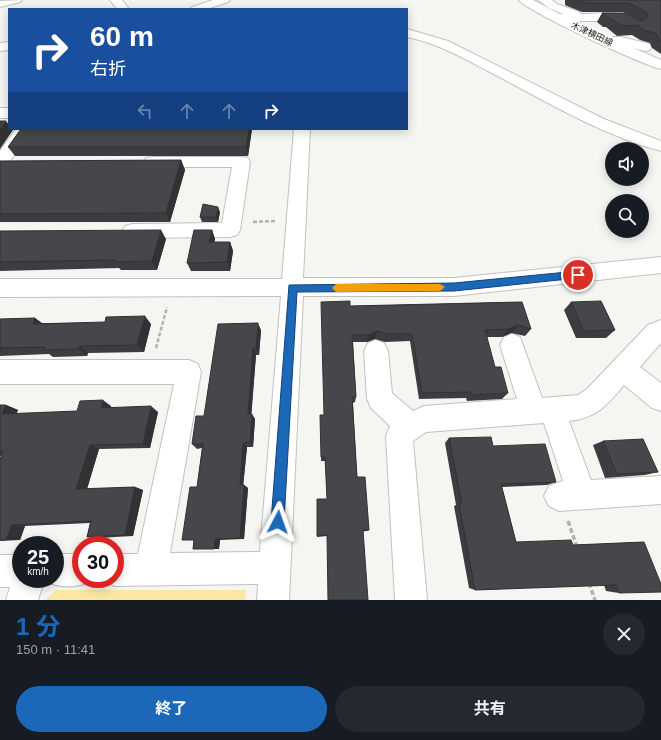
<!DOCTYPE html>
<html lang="ja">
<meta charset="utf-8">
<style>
:root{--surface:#171b24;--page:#242831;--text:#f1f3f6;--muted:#9ea1a6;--accent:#1c68b8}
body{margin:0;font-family:Arial,"Noto Sans JP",sans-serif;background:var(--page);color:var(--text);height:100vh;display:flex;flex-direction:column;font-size:15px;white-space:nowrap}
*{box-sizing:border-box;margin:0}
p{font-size:13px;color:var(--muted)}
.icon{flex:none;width:22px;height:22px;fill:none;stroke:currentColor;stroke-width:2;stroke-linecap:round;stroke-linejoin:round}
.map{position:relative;height:600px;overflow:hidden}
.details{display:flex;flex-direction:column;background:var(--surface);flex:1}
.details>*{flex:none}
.top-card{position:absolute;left:8px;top:8px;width:400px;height:122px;border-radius:0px;box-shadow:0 2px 10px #0003;background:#1a4fa0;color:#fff;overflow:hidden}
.fabs{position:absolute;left:605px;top:142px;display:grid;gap:8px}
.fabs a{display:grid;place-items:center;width:44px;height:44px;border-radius:50%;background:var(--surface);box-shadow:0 2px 10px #0003;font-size:20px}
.speed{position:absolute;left:12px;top:536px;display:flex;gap:8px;font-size:20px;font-weight:700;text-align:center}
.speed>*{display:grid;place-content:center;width:52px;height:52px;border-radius:50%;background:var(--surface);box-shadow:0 2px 10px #0003;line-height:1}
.speed small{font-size:10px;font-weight:400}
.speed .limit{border:6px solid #d22;background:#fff;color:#111}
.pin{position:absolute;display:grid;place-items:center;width:34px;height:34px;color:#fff;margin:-17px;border:2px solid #fff;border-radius:50%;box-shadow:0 1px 4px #0007}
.me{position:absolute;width:44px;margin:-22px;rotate:4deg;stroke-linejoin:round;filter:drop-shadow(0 0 3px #0008)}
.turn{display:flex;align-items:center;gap:14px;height:84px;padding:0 16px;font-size:18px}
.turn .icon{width:52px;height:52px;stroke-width:2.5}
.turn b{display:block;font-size:28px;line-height:34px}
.lanes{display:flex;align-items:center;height:38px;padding:0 16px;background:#0003;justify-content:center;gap:20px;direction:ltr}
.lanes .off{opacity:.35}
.round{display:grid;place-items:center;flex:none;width:42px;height:42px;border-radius:21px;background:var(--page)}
.head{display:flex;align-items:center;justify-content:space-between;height:68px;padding:0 16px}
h1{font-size:24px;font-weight:700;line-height:30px;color:var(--accent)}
.button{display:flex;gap:8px;margin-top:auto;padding:8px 16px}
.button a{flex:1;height:46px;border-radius:24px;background:var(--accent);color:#fff;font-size:16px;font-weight:700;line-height:46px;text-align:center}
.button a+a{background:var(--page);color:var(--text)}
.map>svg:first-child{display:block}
.green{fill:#f9e7a3}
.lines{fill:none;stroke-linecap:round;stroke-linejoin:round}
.minor-casing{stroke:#c2c1bd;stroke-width:2}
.major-casing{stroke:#c2c1bd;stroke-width:2}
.path-far1{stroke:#b2b2af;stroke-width:2.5;stroke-dasharray:4 2;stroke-linecap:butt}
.path{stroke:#b2b2af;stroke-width:3.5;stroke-dasharray:5 2.5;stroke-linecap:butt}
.minor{fill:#fff;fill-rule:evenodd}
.major{fill:#fff;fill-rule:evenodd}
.wall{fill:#3b3d40}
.shaded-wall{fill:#303234}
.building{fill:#45474a;stroke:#303234}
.route{fill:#1c68b8;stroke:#124478}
.slow{fill:#f59e0b}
.labels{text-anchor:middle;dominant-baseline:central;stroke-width:4;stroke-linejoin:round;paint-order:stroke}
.far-street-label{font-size:9px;fill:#232221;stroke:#fff}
</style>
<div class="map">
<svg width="661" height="600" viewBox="0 0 661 600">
<rect width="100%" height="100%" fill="#f5f5f1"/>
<path class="green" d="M56 590H246L245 600H45Z"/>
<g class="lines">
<g class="minor-casing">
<path id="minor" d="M22 0 20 2 0 7V1Z
M110 0H122L129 9H117Z
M213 0H230L228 2 207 9H190L192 7Z
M538 0H552L557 4 579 12 581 14C593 14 625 10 633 20L631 23 627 24 620 21H554L550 19 548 17 550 15 563 14 549 8Z
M407 29 448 41 604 119 661 141V151C601 135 545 101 490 72 463 58 437 43 407 37Z
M606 37H621L650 44 651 47 650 50 645 51 621 45 602 44 600 41 602 38Z
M9 42V50L0 51V43Z
M0 108H9V118H0Z
M16 129H32L6 167 0 169V151Z
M294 129H310L303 278H454L661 257V273L454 296H303L289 600H257L258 584 115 586 104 581 103 579H115V554H138L174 384H0V360H189L198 364 201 372 170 553 260 552 281 296 0 297V279H282Z
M152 157H242L248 158 250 162 240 230 237 235 230 237 132 238 125 236 122 231 125 226 132 224 222 223 232 167H152L146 166 144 162 146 158Z
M661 320V343L640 367 661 383V411L652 408 624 385C607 405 597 418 569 421L591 480 661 476V504L559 511 549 506 544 496 549 486 563 481 544 423 426 432 413 441 427 600H395L386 436 390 426 371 408 367 399 364 351 368 343 376 340 384 343 388 351 392 393 413 411 424 406 517 399 500 345 504 337 512 334 520 337 542 398 578 395 587 389 648 325Z
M55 554H81V579H93L92 581C77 588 60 588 44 581L38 600H6L10 587H0V555H21V579H55Z"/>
</g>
<g class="major-casing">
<path id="major" d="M519 0H533L579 24 661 60V69C643 65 528 12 519 0Z"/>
</g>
<path class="path-far1" d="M253 222 276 221
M156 348 167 307"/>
<path class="path" d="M568 521 577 547
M589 583 595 600"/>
<use href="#minor" class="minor"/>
<use href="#major" class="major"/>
</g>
<path class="wall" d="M565 0H661V54L652 48 650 43 640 40 632 35 617 36 606 27H603L597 22 602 13 637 19 623 12H582L567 6 565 5Z
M21 129H252L248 156H15L8 147Z
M181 160 185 170 170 222H0V161Z
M220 212 218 222H202L200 217Z
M212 230 215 239 214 242H230L233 251 230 271H191L187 263Z
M0 231 166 239 157 270H121L119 268 0 271Z
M522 302 531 329 525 336 511 333 502 337H487L495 367 508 393 502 399 467 401 466 398 419 399 410 341 385 342 375 339 367 342H353L356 397 355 402 353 403 357 477 369 530 367 531 327 536 317 537V536L327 499 326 461H321V457L324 415 350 306Z
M571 302 615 330 606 338H576L564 310Z
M35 318 42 323 151 324 144 352 88 353 87 356 53 357 49 354 0 356V319Z
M261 330 259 355H256L251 414 255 419 253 447H247L243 485H244L248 488 244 539 220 540 219 549H193L194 540H182L197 487 202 448 197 449 192 444 204 416Z
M0 405H6L18 410 16 414 77 411 111 406V407L158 412 150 448 99 449 87 489 135 487 143 490 133 536 97 538 87 537 90 523 25 526 20 540 0 541V459L2 456H0Z
M449 438 493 446 556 482 547 485 502 487 516 542 573 545 644 542 619 593 606 591 604 585 475 590 469 588 454 506 456 505 445 443Z
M603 441 658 472 645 475 605 478 593 445Z"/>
<path class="shaded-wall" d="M6 121 9 125V129H12L13 130 0 149V129Z
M249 129H252L248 156 246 147Z
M181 160 185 170 170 222 166 213Z
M218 207 220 212 218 222 216 217Z
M161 230 166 239 157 270 152 261Z
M212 230 215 239 213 251 209 242Z
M230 242 233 251 230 271 227 262Z
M145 316 151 324 144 352 137 345Z
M35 318 45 326 33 324Z
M258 323 261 330 259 355 256 348Z
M518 325 511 333 502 337 508 329Z
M377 331 375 339 367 342 368 335Z
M80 346 88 353 87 356 79 349Z
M253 348 256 355 251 420 248 414Z
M103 400 111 406 109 413 101 408Z
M6 405 18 410 14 420 2 414Z
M151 406 158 412 150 448 143 444Z
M252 414 255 419 253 447 250 442Z
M243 443 247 447 243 488 240 485Z
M90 445 99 449 86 492 76 489Z
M244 485 248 488 244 539 240 538Z
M135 487 143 490 133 536 125 535Z
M12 525 25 526 20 540H6Z
M215 539 220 540 219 549H214Z"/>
<path class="building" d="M578 0H661V41L658 39 656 33 645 31 637 25 622 26 610 18H608L602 13H625L641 21 646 19 648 15 645 11 628 3H586Z
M0 121H6L0 129Z
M21 129H249L246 147H8Z
M181 160 166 213 0 214V161Z
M203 204 218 207 216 217H200Z
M161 230 152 261 115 262V260L0 262V231Z
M194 230H212L209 242H230L227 262 187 263Z
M350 301V306L522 302 531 329 518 325 508 329 485 330 495 367H501L508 393 472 395 471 392 422 393 412 334H387L377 331 368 335H352L356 397H352L357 477H365L369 530H363L368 600H328L327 535 317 536V499H327L325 457H321L320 415H324L321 302Z
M601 301 615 330 584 331 571 302Z
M145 316 137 345 80 346 79 349 43 350 45 347 0 348V319L35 318 33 324 105 322 106 317Z
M258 323 256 348H253L248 414H252L250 442 243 443 240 485H244L240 538 215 539 214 549H193L194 540H182L190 487H197L203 444H192L196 416H204L218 324Z
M103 400 101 408 151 406 143 444 90 445 76 489 135 487 125 535 87 537 91 521 12 525 6 540H0V459L3 451H0V405H6L2 414 77 411 80 401Z
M491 437 493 446 545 444 556 482 501 484 516 542 571 540 573 545 644 542 661 584V592L619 593 616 585 475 590 459 504H462L449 438Z
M643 439 658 472 617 474 603 441Z"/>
<path class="route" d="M578 271 583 275 578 278 454 291 297 292 284 522 282 526 278 528 273 526 271 522 289 285 454 283Z"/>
<path class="slow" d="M336 284H440L445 287 440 291 336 292 332 288Z"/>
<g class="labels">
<g class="far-street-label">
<text transform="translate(592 34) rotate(25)">木津横田線</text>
</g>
</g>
</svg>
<div class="fabs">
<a><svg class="icon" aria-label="sound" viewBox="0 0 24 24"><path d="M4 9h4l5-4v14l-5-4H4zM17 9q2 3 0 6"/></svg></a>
<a><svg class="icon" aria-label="search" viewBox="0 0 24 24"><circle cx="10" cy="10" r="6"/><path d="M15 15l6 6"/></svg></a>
</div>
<div class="speed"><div>25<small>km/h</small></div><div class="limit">30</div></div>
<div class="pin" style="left:578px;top:275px;background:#d93025"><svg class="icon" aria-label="arrive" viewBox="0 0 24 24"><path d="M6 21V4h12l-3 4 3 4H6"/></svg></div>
<svg class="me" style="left:278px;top:522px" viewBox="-20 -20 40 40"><path d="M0-17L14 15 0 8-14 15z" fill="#1c68b8" stroke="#fff" stroke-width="4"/></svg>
<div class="top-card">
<div class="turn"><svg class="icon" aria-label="right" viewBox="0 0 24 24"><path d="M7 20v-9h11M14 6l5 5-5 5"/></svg><div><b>60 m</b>右折</div></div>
<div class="lanes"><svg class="icon off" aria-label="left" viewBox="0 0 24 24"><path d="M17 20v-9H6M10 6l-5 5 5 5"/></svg><svg class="icon off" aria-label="ahead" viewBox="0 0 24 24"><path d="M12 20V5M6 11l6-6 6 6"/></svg><svg class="icon off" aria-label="ahead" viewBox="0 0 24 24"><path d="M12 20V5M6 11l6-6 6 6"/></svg><svg class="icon" aria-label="right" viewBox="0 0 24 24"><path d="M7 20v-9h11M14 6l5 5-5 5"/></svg></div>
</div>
</div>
<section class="details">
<div class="head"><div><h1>1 分</h1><p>150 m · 11:41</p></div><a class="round"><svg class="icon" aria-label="close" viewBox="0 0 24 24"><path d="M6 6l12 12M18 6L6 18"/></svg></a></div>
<div class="button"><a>終了</a><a>共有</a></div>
</section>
